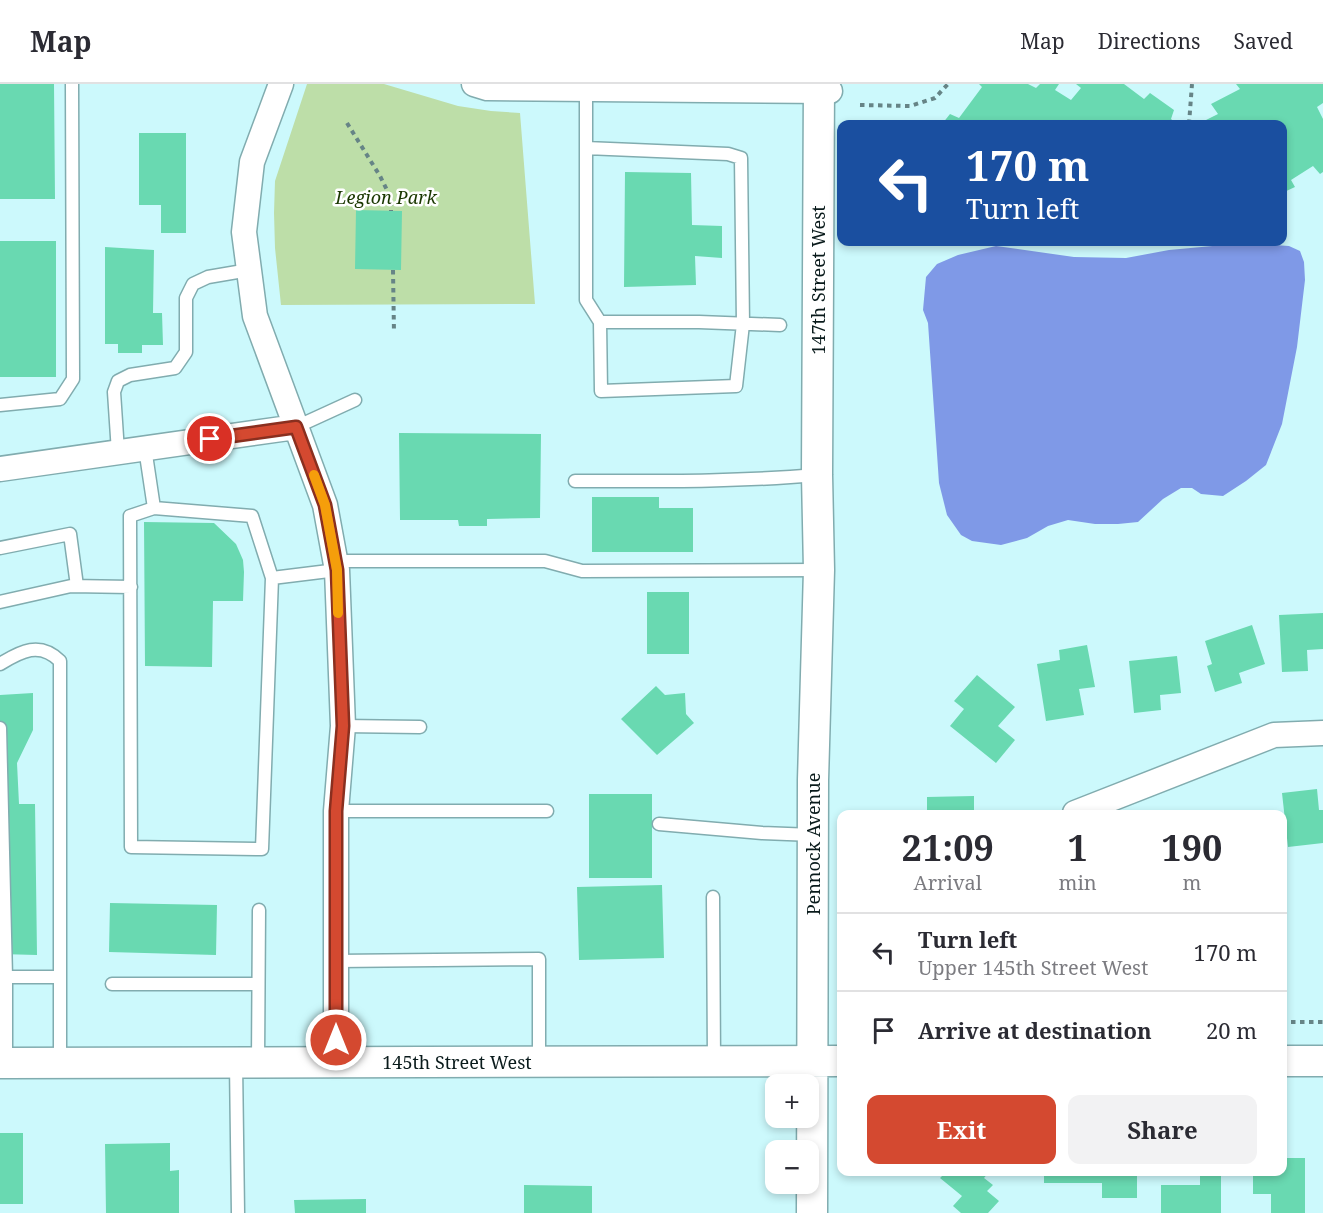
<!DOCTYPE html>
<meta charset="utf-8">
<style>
:root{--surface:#fff;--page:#f2f2f3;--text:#2b2b33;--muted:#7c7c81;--line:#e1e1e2;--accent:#d44930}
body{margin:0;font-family:"Noto Serif",serif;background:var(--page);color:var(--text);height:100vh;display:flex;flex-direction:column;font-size:22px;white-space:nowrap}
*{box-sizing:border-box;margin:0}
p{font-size:20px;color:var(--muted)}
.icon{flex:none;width:33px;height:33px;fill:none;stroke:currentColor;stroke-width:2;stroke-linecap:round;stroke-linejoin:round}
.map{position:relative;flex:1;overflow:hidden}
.side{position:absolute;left:837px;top:726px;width:450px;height:366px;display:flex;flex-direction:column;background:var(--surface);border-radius:12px;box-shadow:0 3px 9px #0003}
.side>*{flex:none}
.hud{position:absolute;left:837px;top:36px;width:450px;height:126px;border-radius:12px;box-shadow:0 3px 9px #0003;background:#1a4fa0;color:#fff;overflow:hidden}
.fabs{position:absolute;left:765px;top:990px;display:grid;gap:12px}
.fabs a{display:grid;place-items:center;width:54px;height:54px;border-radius:12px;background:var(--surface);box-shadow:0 3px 9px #0003;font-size:30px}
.pin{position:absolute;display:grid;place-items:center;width:51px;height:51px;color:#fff;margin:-26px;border:3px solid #fff;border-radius:50%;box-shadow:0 2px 6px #0007}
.me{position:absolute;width:66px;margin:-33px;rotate:0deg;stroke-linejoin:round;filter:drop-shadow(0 0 4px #0008)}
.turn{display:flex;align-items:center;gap:21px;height:126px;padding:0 30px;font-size:27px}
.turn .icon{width:78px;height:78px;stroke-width:2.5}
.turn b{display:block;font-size:42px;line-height:51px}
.eta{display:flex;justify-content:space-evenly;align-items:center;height:102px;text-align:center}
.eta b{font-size:36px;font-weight:700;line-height:42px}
.button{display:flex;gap:12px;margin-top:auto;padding:12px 30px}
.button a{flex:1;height:69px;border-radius:12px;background:var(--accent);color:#fff;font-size:24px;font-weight:700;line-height:69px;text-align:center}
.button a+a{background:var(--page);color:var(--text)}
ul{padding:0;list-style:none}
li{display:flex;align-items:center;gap:18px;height:78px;padding:0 30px;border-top:2px solid var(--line)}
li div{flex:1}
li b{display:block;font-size:22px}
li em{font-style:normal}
header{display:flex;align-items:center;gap:36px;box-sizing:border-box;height:84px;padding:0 30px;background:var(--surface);border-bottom:2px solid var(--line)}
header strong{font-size:28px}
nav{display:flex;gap:33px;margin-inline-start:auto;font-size:21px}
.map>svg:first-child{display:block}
.green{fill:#bddea8}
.water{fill:#7f99e7}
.building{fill:#69d9b1}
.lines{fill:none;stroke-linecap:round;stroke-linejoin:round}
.service-casing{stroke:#81acaf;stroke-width:15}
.minor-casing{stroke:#81acaf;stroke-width:27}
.tertiary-casing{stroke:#81acaf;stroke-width:33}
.path{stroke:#668486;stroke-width:4;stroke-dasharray:4.5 4.5;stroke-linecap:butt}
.service{stroke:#fff;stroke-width:12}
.minor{stroke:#fff;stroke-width:24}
.tertiary{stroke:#fff;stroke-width:30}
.route-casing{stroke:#8a2f1f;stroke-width:15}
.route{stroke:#d44930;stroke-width:10}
.slow{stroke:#f59e0b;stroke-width:10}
.labels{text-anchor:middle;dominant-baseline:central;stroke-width:5;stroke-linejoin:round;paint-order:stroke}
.park-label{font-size:18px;font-style:italic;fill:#1a3700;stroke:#fff}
.street-label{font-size:18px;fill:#091a1b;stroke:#fff}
</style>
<header>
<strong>Map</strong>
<nav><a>Map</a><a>Directions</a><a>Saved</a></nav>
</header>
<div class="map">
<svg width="1323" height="1129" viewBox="0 0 1323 1129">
<rect width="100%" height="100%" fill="#ccf9fc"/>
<path class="green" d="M307 0H384L458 22 491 27 520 29 535 220 281 221 275 164 274 129 275 97Z"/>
<path class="water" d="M1245 159 1289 162 1300 167 1304 178 1305 196 1297 263 1282 340 1266 381 1246 397 1223 412 1201 410 1192 404H1181L1163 415 1138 438 1118 440H1095L1068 436 1048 442 1027 454 1001 461 972 457 961 451 947 431 939 399 928 239 923 226 926 193 937 180 958 171 996 162 1074 173 1126 174 1169 166Z"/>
<path class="building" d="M0 0H54L55 115H0Z
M979 0H1028L1036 4 1040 0H1059L1055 6 1071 16 1081 4 1076 0H1124L1144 15 1150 9 1174 26 1171 35 1177 40H942L950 30 959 34 982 3Z
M1236 0H1323V19L1317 23 1323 35V88L1320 90 1313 82 1291 96 1295 103 1282 109V40H1206L1204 37 1218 30 1211 20 1240 5Z
M139 49H186V149H161V121H139Z
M625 88 691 89 692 141 722 142V174L695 172 696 201 624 203Z
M356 126 402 127 401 186 355 185Z
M0 157H56V293H0Z
M105 163 154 166 153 229H162L163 261H142V269H118V260H105Z
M399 349 541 350 540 434 487 435V442H459L458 436H400Z
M592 413H659V424H693V468H592Z
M144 438 214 439 236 460 243 476 244 488 243 517H213L212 583 145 582Z
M647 508H689V570H647Z
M1323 529V565L1307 566 1308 587 1282 588 1279 531Z
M1252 541 1265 580 1239 589 1242 599 1215 608 1207 582 1212 580 1205 557Z
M1087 561 1095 603 1079 605 1084 631 1046 637 1037 580 1060 576 1059 566Z
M1177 572 1181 609 1160 611 1161 626 1134 629 1129 577Z
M977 591 1015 623 998 642 1015 656 996 679 950 642 964 625 954 617Z
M656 602 665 611 685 609 686 630 694 639 657 671 621 635Z
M33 609V646L17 679 19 720H35L37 871 0 870V611Z
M1317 705 1319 726H1323V759L1288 763 1282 709Z
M589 710H652V794H589Z
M974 712V728H983V730H927V713Z
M662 801 664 874 579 876 577 803Z
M110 819 217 821 216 871 109 868Z
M0 1049H23V1120H0Z
M170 1059V1087L179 1086V1129H106L105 1060Z
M1282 1074H1305V1129H1271V1110H1253V1088H1282Z
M946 1088H989L984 1094 993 1101 987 1107 999 1117 988 1129H961L953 1122 962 1112 940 1094Z
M1044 1088H1137V1114H1102V1099H1044Z
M1200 1088H1221V1129H1161V1101H1200Z
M524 1101 592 1102V1129H524Z
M366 1115V1129H295L294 1116Z"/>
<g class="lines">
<g class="service-casing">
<path id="service" d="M586 4V216L600 238H699L780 241
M586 64 728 70 741 74 743 240 736 302 601 307 600 238
M0 321 60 315 73 295 72 0
M296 343 355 316
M145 364 154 424 252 432 272 494 337 486
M118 368 114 308 118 297 130 291 175 284 186 268V214L193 200 208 193 249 186
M575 397C656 397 736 398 817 391
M154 424 130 432 131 763 262 765 272 494
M0 464 70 450 77 502
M335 477H545L582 487 819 486
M0 518 71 502 131 503
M0 580C21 567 40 557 60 577V978
M343 642 420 643
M0 644 6 893V979
M336 727H547
M659 740 762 749 813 751
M713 813 714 977
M336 877 539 875V977
M0 893H60
M112 900H258
M258 977 259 826
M236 979 238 1129"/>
</g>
<g class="minor-casing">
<path id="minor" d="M281 0 252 78 244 148 255 232 325 421 337 486 343 642 336 727V978
M474 0 487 4 830 7
M0 385 296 343
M1075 729 1274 651 1323 649"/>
</g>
<g class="tertiary-casing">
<path id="tertiary" d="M1282 977H1323
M0 979 842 977
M812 1129 813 696 819 486 817 391 819 0"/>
</g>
<path class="path" d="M860 21 910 22 935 14 948 0
M347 39 380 92 391 114V127
M1189 40 1192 0
M393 186 394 249
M1282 938H1323"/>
<use href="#service" class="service"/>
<use href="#minor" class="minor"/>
<use href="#tertiary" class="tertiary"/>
</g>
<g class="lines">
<g class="route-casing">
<path id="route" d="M210 355 296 343 325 421 337 486 343 642 336 727V956"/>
</g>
<use href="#route" class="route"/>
<path class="slow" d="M314 391 325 421 337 486 338 529"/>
</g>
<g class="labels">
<g class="park-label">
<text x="386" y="113">Legion Park</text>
</g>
<g class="street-label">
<text transform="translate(818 196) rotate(-90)">147th Street West</text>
<text transform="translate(813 760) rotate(-90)">Pennock Avenue</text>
<text x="457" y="978">145th Street West</text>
</g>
</g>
</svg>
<div class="fabs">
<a>+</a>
<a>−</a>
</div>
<div class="pin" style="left:210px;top:355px;background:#d93025"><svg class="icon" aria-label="arrive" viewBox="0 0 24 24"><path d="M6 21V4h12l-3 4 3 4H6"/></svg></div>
<svg class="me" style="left:336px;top:956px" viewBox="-20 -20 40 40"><circle r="17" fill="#d44930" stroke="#fff" stroke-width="3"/><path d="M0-11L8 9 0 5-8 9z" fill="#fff"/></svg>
<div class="hud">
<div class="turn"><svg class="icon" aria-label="left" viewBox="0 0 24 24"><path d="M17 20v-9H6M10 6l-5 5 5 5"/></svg><div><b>170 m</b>Turn left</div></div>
</div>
<section class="side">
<div class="eta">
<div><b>21:09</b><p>Arrival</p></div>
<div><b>1</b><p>min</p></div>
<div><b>190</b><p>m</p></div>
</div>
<ul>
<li><svg class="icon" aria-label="left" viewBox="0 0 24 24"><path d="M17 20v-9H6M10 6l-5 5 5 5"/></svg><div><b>Turn left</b><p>Upper 145th Street West</p></div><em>170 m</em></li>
<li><svg class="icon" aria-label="arrive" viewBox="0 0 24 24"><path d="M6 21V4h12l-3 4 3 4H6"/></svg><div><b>Arrive at destination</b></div><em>20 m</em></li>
</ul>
<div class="button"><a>Exit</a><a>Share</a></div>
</section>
</div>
